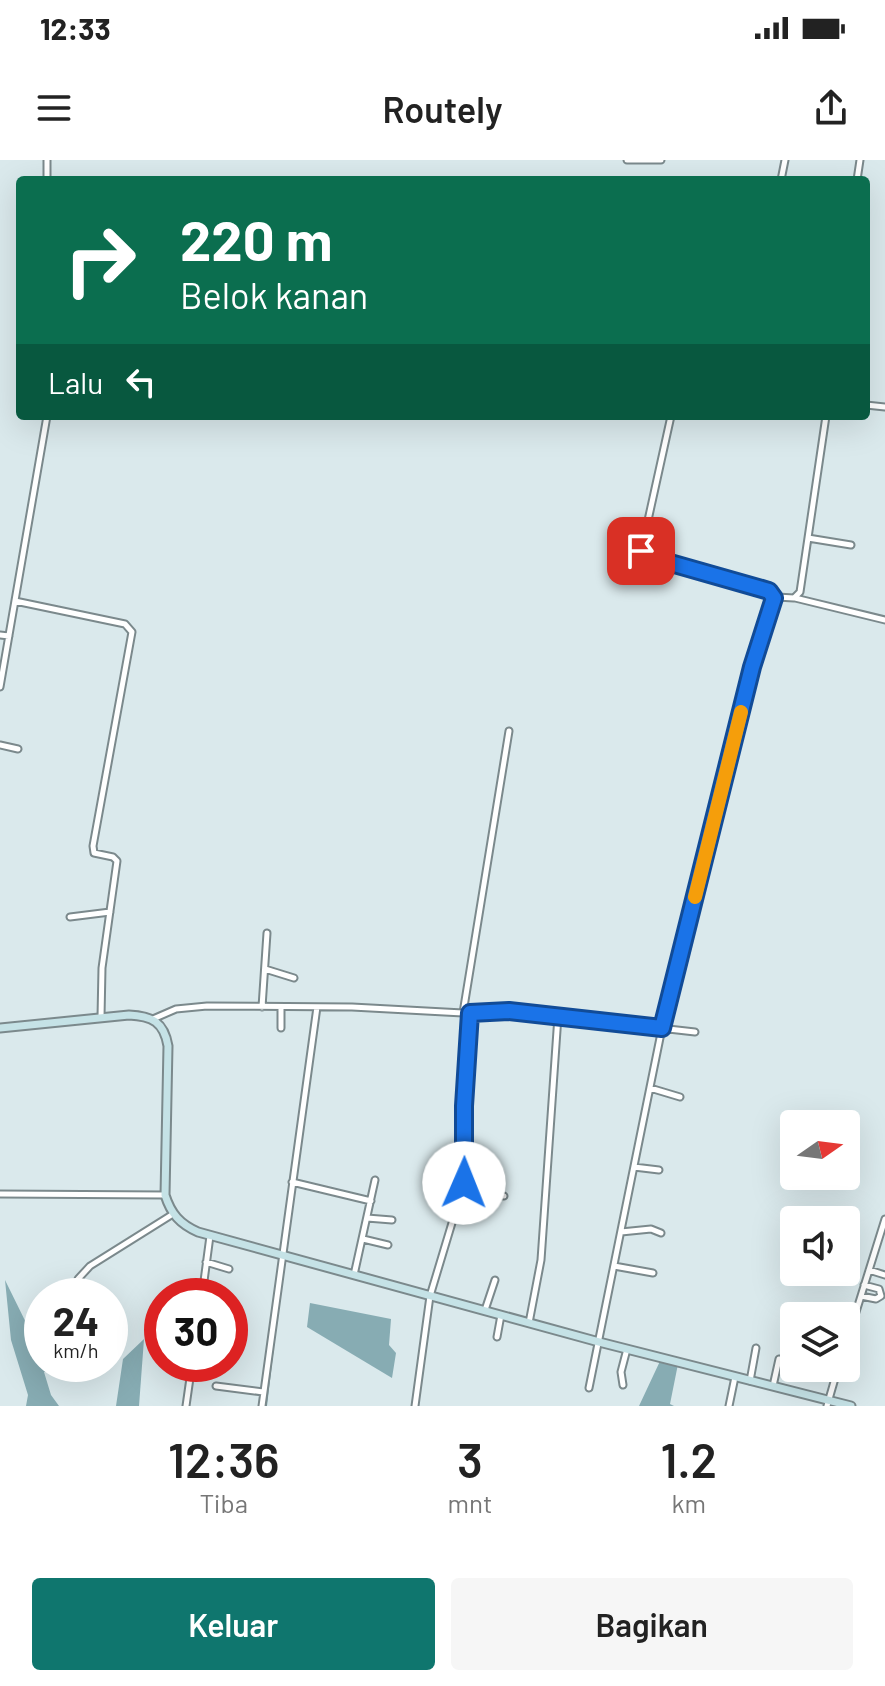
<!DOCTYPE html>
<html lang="id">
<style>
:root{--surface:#fff;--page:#f6f6f6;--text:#222;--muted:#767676;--accent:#0f766e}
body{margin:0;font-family:Barlow,sans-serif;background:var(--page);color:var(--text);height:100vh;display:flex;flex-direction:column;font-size:30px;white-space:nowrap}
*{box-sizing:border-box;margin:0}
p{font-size:26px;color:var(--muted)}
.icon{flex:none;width:44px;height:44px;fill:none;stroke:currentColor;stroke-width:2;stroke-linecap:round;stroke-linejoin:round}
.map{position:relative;height:1246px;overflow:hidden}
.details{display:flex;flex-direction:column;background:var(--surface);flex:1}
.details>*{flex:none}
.top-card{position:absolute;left:16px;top:16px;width:854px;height:244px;border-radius:8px;box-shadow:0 8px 32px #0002;background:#0b6e4f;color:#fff;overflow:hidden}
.needle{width:52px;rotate:76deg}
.tools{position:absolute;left:780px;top:950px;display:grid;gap:16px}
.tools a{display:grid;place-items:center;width:80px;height:80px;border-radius:8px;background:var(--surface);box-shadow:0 8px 32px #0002;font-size:40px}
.speed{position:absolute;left:24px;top:1118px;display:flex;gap:16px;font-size:40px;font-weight:700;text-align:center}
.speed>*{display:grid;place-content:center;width:104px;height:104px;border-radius:50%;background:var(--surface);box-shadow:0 8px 32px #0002;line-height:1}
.speed small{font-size:20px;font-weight:400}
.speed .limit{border:12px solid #d22;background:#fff;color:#111}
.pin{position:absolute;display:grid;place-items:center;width:68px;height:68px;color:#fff;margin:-34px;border-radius:16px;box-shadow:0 4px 12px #0006}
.me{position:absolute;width:88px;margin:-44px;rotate:1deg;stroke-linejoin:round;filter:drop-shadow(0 0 6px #0008)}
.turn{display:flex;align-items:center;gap:28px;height:168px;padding:0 32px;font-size:36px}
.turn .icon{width:104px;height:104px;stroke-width:2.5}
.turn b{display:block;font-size:56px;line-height:68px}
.then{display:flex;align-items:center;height:76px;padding:0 32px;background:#0003;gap:16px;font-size:30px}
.eta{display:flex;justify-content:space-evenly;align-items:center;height:136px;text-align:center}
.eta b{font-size:48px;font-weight:600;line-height:56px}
.cta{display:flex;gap:16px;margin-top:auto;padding:16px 32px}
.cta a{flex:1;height:92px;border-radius:8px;background:var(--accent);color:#fff;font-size:32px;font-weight:600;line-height:92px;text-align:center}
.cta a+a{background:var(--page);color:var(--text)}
.status{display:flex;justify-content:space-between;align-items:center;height:56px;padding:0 40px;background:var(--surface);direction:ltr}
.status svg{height:22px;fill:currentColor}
header{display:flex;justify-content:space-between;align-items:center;height:104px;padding:0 32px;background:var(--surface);font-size:36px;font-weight:600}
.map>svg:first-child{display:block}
.forest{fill:#87acb3}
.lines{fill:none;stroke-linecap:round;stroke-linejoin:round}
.stream{stroke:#759aa1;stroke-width:2}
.street-casing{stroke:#7b898c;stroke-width:9}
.secondary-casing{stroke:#7b898c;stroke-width:11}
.street{stroke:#fff;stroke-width:5}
.secondary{stroke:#c5e2e6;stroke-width:7}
.route-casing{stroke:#114b97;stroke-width:20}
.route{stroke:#1a73e8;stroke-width:14}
.slow{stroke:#f59e0b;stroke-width:14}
</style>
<div class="status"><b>12:33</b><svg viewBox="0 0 49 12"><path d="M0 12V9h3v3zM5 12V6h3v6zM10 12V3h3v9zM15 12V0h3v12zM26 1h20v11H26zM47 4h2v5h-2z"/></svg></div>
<header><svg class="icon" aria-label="menu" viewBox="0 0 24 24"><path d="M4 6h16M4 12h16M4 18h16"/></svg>Routely<svg class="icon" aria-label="share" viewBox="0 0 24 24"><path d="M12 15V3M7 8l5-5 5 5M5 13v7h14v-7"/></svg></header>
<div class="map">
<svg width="885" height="1246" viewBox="0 0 885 1246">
<rect width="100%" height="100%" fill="#dae9ec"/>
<path class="forest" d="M5 1120 38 1187 42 1188V1204H79L44 1212 51 1235 59 1246H26L28 1235 11 1180Z
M310 1143 391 1159 389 1185 396 1193 392 1218 307 1167Z
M144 1179 139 1246H116L123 1199Z
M661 1199 678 1204 670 1244 674 1246H639Z"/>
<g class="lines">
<path class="stream" d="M266 1246 277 1153"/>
<g class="street-casing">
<path id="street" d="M47 0V20
M627 0H661
M781 20 785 0
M857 20 860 0
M866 245 885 247
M671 256 641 392 769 431 774 438
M808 378 851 385
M795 438 885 460
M15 441 125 464 132 472 93 686 94 693 113 697 117 701 102 808 101 857
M0 475 9 476
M0 527 47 256
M0 585 18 589
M70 757 110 752
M265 809 294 818
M262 847 267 773
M463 853 509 571
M153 859 176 849 207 846 352 847 463 853 509 851 695 872
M281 868V847
M650 928 680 937
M634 1007 659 1010
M292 1022 371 1041
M462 1032 504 1036
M0 1034 165 1035
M367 1058 392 1060
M621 1072 651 1069 661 1073
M363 1079 388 1085
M206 1102 229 1109
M614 1106 653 1113
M869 1110 885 1115
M354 1115 375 1020
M78 1119 90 1106 173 1054
M202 1136 210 1076
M861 1136 876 1139 881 1136 879 1129 864 1125
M485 1150 495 1120
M529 1163 541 1100 558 856
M497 1177 501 1155
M846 1184 885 1059
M750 1221 756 1188
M623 1225 621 1212 627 1189
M216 1226 263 1232
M773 1226 779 1199
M589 1228 662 868 772 440 777 437 794 438 800 432 826 256
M186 1246 192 1204
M262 1246 317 847
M415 1246 430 1136 464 1023V946L470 853
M729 1246 735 1217
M827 1246 838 1208"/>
</g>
<g class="secondary-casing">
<path id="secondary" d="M0 868 129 855C152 856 164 862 168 886L165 1035C171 1054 180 1064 198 1072L599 1182 851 1246"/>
</g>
<use href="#street" class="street"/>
<use href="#secondary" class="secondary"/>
</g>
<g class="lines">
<g class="route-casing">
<path id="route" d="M464 1023V946L470 853 509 851 662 868 752 507 774 438 769 431 653 398 641 391"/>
</g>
<use href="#route" class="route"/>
<path class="slow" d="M695 737 741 552"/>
</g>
</svg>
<div class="tools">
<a><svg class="needle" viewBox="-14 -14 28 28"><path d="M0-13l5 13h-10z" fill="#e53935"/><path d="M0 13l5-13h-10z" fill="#767676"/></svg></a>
<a><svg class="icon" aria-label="sound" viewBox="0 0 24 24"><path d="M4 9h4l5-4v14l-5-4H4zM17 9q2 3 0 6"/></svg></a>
<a><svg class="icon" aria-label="layers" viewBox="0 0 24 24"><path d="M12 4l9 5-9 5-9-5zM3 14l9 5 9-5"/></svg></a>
</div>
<div class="speed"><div>24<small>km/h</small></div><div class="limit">30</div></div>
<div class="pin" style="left:641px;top:391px;background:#d93025"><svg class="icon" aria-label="arrive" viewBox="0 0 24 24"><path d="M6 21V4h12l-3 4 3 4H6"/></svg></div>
<svg class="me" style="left:464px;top:1023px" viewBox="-20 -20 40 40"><circle r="19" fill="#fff"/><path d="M0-13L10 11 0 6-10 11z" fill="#1a73e8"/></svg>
<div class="top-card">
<div class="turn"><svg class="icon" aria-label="right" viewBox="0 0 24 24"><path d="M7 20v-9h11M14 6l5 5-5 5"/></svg><div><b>220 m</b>Belok kanan</div></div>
<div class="then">Lalu<svg class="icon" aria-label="left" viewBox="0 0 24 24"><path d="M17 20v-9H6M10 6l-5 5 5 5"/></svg></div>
</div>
</div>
<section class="details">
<div class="eta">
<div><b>12:36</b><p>Tiba</p></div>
<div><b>3</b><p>mnt</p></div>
<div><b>1.2</b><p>km</p></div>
</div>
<div class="cta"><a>Keluar</a><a>Bagikan</a></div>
</section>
